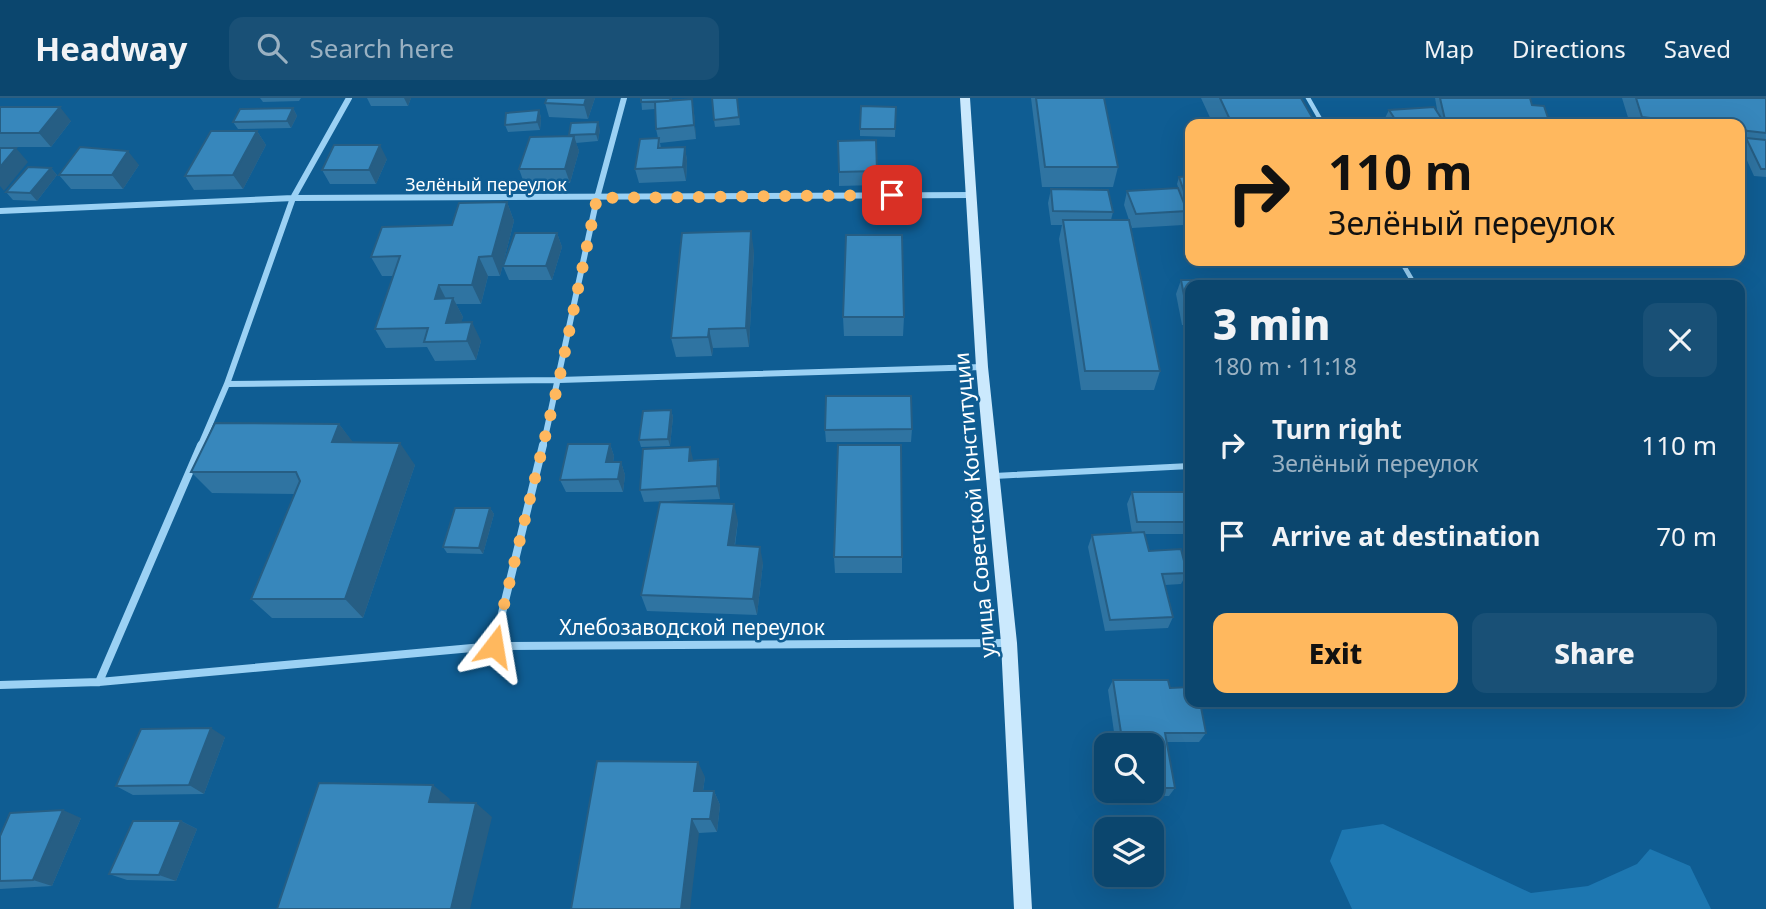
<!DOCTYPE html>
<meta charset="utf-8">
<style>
:root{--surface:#0b466e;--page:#195076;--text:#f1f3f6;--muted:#9ab1c2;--line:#2b5e81;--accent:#ffb85e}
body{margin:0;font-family:"Noto Sans",sans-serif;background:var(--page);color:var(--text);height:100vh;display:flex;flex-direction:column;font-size:26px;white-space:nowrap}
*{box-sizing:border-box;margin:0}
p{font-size:23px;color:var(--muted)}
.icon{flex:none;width:38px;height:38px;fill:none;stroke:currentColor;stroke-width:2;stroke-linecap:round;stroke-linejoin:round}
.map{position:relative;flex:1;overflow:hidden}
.panel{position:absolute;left:1185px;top:182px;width:560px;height:427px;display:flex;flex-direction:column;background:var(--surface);border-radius:14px;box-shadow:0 7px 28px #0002,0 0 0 2px var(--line)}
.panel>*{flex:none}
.hud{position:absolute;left:1185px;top:21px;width:560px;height:147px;border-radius:14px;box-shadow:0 7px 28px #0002,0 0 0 2px var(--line);background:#ffb85e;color:#111;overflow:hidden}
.fabs{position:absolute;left:1094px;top:635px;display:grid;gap:14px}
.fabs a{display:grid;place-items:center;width:70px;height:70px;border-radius:14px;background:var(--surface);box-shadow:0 7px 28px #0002,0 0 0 2px var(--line);font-size:35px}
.pin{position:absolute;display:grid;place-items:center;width:60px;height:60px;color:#fff;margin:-30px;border-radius:14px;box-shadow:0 4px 10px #0006}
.me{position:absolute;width:77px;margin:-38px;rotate:14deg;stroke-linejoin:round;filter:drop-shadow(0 0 5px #0008)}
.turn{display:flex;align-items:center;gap:24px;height:147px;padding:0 28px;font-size:32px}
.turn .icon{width:91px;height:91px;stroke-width:2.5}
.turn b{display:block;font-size:49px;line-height:60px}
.round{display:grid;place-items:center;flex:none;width:74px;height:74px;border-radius:14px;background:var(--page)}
.overview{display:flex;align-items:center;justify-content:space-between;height:119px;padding:0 28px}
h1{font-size:42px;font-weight:800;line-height:52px}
.button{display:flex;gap:14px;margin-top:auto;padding:14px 28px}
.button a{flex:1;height:80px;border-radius:14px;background:var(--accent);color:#111;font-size:28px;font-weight:800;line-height:80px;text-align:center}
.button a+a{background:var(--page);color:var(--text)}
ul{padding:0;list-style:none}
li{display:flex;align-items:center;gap:21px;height:91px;padding:0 28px}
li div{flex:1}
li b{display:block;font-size:26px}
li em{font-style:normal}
header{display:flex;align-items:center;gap:42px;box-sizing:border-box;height:98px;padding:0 35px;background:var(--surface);border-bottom:2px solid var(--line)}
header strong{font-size:33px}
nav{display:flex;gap:38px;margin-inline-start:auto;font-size:24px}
.search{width:490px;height:63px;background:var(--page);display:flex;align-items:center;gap:18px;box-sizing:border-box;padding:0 24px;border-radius:14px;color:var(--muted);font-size:26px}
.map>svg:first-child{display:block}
.green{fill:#1d77b1}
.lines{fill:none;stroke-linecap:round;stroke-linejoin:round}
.lane-far1{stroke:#9bd1f4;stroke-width:4.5}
.lane{stroke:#9bd1f4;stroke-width:6}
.street-far1{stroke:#9bd1f4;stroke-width:6}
.street{stroke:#9bd1f4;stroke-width:8}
.secondary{fill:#cbe9fd;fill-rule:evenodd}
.wall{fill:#2f74a2}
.shaded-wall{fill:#265e84}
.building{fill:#3787bc;stroke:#265e84;stroke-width:2}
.route{stroke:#ffb85e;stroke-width:12;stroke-dasharray:0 21.6}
.labels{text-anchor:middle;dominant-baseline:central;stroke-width:5;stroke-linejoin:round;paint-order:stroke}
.far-street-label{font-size:18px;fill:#fff;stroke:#0f5d93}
.street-label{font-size:21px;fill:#fff;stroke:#0f5d93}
</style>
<header>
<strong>Headway</strong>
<div class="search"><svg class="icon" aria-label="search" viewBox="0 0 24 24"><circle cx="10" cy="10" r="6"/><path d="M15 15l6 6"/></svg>Search here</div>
<nav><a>Map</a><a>Directions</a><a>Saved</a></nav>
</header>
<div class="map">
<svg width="1766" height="811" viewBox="0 0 1766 811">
<rect width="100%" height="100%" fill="#0f5d93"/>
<path class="green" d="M1383 726 1531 795 1588 788 1637 766 1650 751 1690 768 1711 811H1352L1330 763 1342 732Z"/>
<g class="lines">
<path class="lane-far1" d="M1308 0 1323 26
M1401 163 1415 187"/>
<path class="lane" d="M994 378 1190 368"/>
<path class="street-far1" d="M0 113 293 100 973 97
M227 286 559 282 982 269
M200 349 227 286 293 100 349 0
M543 349 597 100 624 0"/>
<path class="street" d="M494 548 543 347
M99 584 201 347
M0 587 99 584 494 548 1008 545"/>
<path class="secondary" d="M960 0H970L988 269 1017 545 1032 811H1014L1001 545 976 269Z"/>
</g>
<path class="wall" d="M260 0H301L299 3 263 4Z
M367 0H411L408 8H371Z
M547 0H595L588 21 549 19 545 5Z
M641 0H672V2L692 1 694 15 696 41 660 45 661 50 685 49 687 63 686 83 639 85 635 71 658 40 656 31 655 11 642 12Z
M737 0 740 27 715 29 714 22Z
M1031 0H1104L1118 69 1113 89H1042Z
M1201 0H1301L1316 26H1213Z
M1435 0H1530L1532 7 1550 26H1382L1389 12 1438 17Z
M1622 0H1766V79L1754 78 1740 47V26H1630Z
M0 9 71 23 51 49H0Z
M896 9 895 39 860 38V31Z
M293 10 297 18 291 30 238 31 233 24Z
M539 12 541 20 540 32 508 34 505 27Z
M600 31 598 43 576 45 579 53 570 85H524L519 71 569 39V37Z
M257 33 266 47 243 91 194 92 185 78Z
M876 42 877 87 839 88V74Z
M387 61 376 86H330L322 72Z
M139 67 123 91H71L59 77Z
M51 70 57 77 37 103 13 102 6 94Z
M1190 78V109H1186L1187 113 1183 127 1132 130 1130 124 1160 273 1154 292H1081L1059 141 1062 127H1051L1048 105 1051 91 1113 114 1111 122H1129L1124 107 1127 93 1180 95 1177 86 1179 79Z
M507 104 514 123 500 178H488L481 206H456L463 219 461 224 481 243 476 262 435 263 427 249 386 250 375 231 393 178H382L371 159 452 127Z
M557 135 562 149 552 182H509L503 168Z
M754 153 749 249 713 250 712 258 676 259 671 240Z
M1181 182 1190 187V227H1182L1176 196Z
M843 219H904L903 238H844Z
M671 312 673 319 670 348 641 349 639 342Z
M339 326 353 345 415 367 363 520H272L251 501 295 396 212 395 191 374Z
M912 331 911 344H826L825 332Z
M610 346 614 358 613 364H621L625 377 623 394H566L560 382Z
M718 361 720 374V401L644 404 640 392 693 362Z
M1132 394 1190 424 1185 436H1145L1149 453 1187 475 1181 486 1165 487 1173 519 1168 530 1105 533 1088 449 1092 437 1132 435 1127 406Z
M490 410 494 416 483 456 447 455 443 449Z
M738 423 735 448 763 465 757 517 647 513 641 497Z
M834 459H902V475H835Z
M1113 582 1170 590 1206 635 1199 644H1167L1175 690 1169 698 1124 699 1123 693H1152V648H1116L1108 592Z
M225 639 204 696 133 697 116 688Z
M705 679 703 693H714L720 707 717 734 699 735 571 811Z
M81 720 52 788 0 791V738Z
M181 723 197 731 176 783 127 782 109 776Z"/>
<path class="shaded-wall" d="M404 0H411L408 8Z
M586 0H595L588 21 584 7Z
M692 1 694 15 696 41 694 27Z
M60 9 71 23 51 49 39 35Z
M293 10 297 18 291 30 287 23Z
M539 12 541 20 540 32 537 24Z
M598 24 600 31 598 43 596 36Z
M257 33 266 47 243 91 233 77Z
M574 38 579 53 570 85 565 71Z
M380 47 387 61 376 86 369 72Z
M685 49 687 63 686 83 683 69Z
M16 50 28 64 4 93 0 88V69Z
M128 53 139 67 123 91 112 77Z
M51 70 57 77 37 103 30 95Z
M507 104 514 123 500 178 492 158Z
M751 133 754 153 749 249 746 230Z
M557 135 562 149 552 182 546 168Z
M479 159 488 178 481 206 472 187Z
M439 187 449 207 435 201Z
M453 200 463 219 456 243 446 225Z
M472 224 481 243 476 262 467 243Z
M709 231 713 250 712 258 708 239Z
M671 312 673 319 670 348 668 341Z
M339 326 356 348 332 344Z
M400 345 415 367 363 520 345 501Z
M610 346 614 358 611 377 606 364Z
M690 349 693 361V375L689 363Z
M718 361 720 374V401L717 388Z
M621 364 625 377 623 394 618 381Z
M734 406 738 423 732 464 728 447Z
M490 410 494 416 483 456 479 450Z
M760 449 763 465 757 517 753 501Z
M211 630 225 639 204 696 189 687Z
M698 664 705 679 701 707 694 693Z
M433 687 450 701 446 718 429 704Z
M714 693 720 707 717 734 710 721Z
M476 705 492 719 470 811H451Z
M63 712 81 720 52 788 33 782Z
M692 721 699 735 690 811H681Z
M181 723 197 731 176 783 159 777Z"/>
<path class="building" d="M547 0H586L584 7 545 5Z
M641 0H671L670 3 641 4Z
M712 0H737L739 19 714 22Z
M1036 0H1104L1118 69H1045Z
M1220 0H1301L1316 26H1232Z
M1440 0H1530L1532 7 1544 8 1550 26H1446Z
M1636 0H1766V35L1740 32V26H1699L1642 19Z
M692 1 694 27 656 31 655 4Z
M861 8 896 9 895 31H860Z
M0 9H60L39 35H0Z
M1434 9 1445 26H1398L1389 12Z
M293 10 287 23 233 24 240 11Z
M539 12 537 24 505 27 506 15Z
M598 24 596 36 569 37 571 25Z
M211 33H257L233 77 185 78Z
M574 38 565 71H519L530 39Z
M659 40 658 50 685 49 683 69 635 71 640 41Z
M1746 40 1766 42V71H1761Z
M876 42 877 73 839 74 838 43Z
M334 47H380L369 72H322Z
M80 49 128 53 112 77H59Z
M0 50H16L0 69Z
M28 69 51 70 30 95 6 94Z
M1190 78V102H1187L1179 79Z
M1178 90 1187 113 1136 116 1127 93Z
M1051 91 1108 92 1113 114 1053 113Z
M507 104 492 158 479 159 472 187H439L435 201 453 200 446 225 472 224 467 243 424 244 428 230 375 231 400 158 371 159 382 129 452 127 459 105Z
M1063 122H1129L1160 273H1085Z
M751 133 746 230 709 231 708 239 671 240 682 135Z
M515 135H557L546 168H503Z
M846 137H902L904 219H843Z
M1181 182H1221L1222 187H1190V213H1187Z
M1381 182 1384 187H1325Z
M826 298H911L912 331 825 332Z
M671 312 668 341 639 342 643 313Z
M215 325 339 326 332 344 400 345 345 501H251L300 383 296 374H191Z
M568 346H610L606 364H621L618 381 560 382Z
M838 347H901L902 459H834Z
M690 349 689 363 718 361 717 388 640 392 643 351Z
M1132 394H1184L1190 424H1137Z
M660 404 734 406 728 447 760 449 753 501 641 497Z
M455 410H490L479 450 443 449Z
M1144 434 1149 453 1181 451 1187 475 1162 476 1173 519 1110 522 1092 437Z
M1113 582H1168L1170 590 1190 589V604H1200L1206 635H1165L1175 690H1152V648H1123Z
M211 630 189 687 116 688 141 631Z
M597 663 698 664 694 693H714L710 721H692L681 811H571Z
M319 685 433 687 429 704 476 705 451 811H277Z
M63 712 33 782 0 783V738L10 715Z
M133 723H181L159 777 109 776Z"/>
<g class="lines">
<path class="route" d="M494 548 559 282 597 100 892 97"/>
</g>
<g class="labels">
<g class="far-street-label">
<text x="486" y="86">Зелёный переулок</text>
</g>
<g class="street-label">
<text transform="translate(974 407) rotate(-95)">улица Советской Конституции</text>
<text x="692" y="529">Хлебозаводской переулок</text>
</g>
</g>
</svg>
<div class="fabs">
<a><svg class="icon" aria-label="search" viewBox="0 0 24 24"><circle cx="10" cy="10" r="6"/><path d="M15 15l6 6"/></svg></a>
<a><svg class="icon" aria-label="layers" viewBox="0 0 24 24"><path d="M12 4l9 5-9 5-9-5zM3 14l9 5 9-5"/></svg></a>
</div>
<div class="pin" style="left:892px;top:97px;background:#d93025"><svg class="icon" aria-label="arrive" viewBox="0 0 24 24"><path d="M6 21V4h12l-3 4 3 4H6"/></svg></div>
<svg class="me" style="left:494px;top:548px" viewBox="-20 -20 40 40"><path d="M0-17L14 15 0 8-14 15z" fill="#ffb85e" stroke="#fff" stroke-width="4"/></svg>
<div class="hud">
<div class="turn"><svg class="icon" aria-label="right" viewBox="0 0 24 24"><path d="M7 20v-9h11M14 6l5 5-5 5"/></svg><div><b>110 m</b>Зелёный переулок</div></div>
</div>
<section class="panel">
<div class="overview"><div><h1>3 min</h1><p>180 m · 11:18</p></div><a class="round"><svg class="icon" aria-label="close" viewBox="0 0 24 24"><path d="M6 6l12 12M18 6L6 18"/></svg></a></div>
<ul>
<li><svg class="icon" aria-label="right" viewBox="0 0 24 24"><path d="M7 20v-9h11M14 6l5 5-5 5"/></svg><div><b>Turn right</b><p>Зелёный переулок</p></div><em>110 m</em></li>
<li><svg class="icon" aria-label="arrive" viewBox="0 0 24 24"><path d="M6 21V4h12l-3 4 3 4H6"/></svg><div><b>Arrive at destination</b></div><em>70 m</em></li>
</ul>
<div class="button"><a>Exit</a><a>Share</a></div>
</section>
</div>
